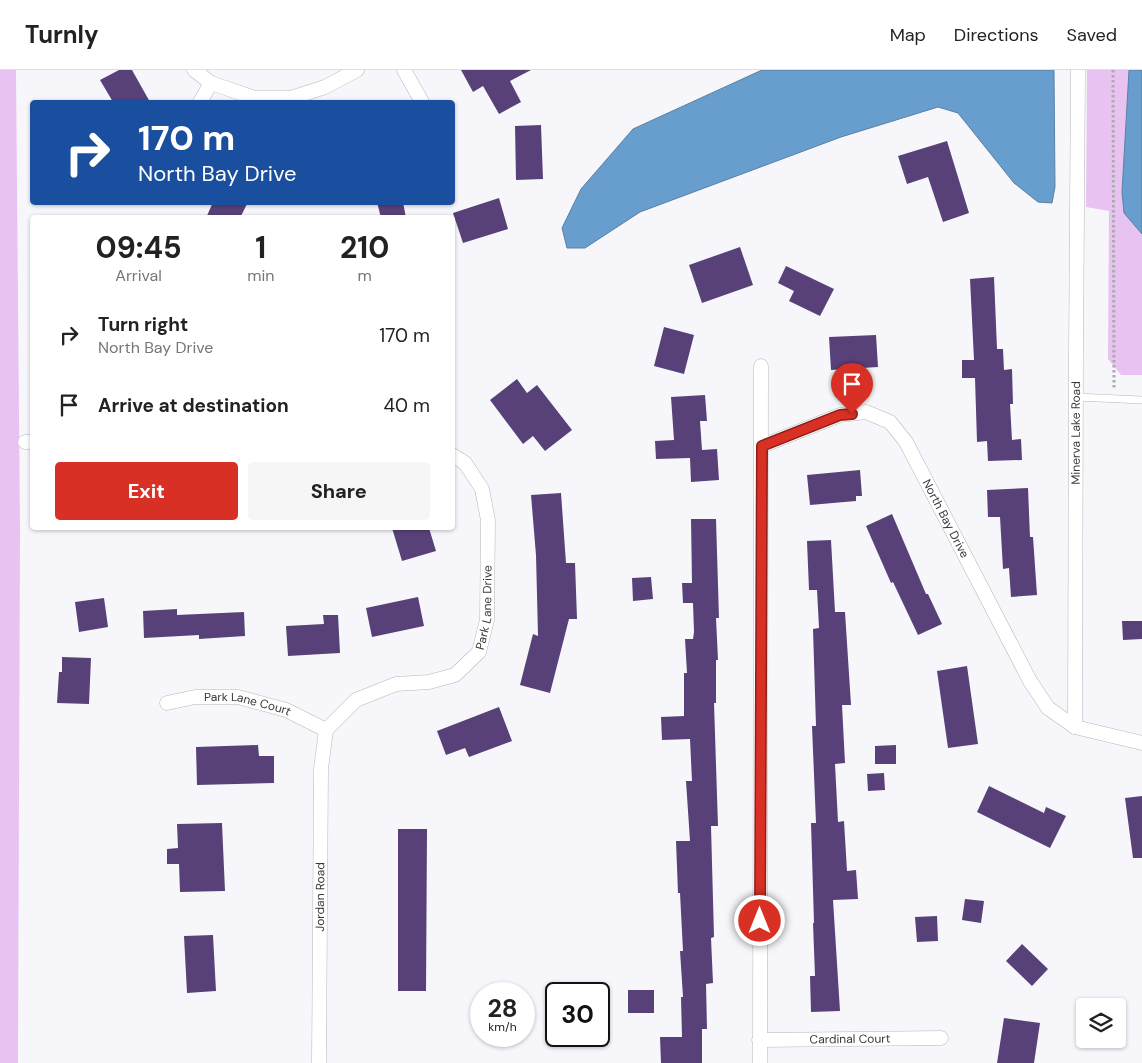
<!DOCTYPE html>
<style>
:root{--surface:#fff;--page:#f6f6f6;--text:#222;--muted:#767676;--line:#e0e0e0;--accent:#d93025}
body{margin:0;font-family:"DM Sans",sans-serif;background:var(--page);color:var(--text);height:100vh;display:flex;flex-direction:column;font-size:19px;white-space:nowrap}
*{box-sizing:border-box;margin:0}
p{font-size:16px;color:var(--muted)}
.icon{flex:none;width:28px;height:28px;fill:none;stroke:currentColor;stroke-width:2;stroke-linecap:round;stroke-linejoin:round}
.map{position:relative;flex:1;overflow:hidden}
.details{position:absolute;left:30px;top:145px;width:425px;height:315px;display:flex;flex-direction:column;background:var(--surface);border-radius:5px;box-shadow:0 1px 4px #0004}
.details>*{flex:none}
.banner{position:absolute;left:30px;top:30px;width:425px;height:105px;border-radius:5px;box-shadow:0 1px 4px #0004;background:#1a4fa0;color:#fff;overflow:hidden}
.buttons{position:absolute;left:1076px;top:928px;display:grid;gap:10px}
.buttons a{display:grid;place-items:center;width:50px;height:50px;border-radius:5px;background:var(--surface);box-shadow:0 1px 4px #0004;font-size:25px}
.speed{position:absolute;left:470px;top:912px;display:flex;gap:10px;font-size:25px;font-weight:700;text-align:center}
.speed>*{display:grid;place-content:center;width:65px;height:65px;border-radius:50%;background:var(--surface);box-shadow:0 1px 4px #0004;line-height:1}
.speed small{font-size:12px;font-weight:400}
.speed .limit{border:2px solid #111;border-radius:8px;background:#fff;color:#111}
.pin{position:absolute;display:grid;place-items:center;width:42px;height:42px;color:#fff;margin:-51px -21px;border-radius:50% 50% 50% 0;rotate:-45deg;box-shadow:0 0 5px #0007}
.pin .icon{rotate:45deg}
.me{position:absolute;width:55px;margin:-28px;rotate:0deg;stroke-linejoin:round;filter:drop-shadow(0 0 4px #0008)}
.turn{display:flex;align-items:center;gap:18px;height:105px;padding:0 25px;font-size:22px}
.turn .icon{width:65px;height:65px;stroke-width:2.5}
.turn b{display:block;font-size:35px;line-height:42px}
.eta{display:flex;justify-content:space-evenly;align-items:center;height:85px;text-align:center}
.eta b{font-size:30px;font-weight:700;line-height:35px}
.cta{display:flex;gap:10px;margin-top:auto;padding:10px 25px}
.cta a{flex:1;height:58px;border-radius:5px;background:var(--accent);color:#fff;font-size:20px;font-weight:700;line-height:58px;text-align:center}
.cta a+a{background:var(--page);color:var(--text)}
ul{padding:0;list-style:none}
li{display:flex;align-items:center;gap:15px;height:70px;padding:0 25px}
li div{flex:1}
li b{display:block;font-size:19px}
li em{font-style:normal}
header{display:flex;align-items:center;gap:30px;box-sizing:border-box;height:70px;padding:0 25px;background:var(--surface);border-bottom:1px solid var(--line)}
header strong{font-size:24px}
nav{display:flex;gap:28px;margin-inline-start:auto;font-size:18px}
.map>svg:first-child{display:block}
.green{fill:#e8c3f1}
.water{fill:#689ece;stroke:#5a80a2}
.building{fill:#584178}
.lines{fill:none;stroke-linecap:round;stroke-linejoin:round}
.service-casing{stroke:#b6b7ba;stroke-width:8}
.minor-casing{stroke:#b6b7ba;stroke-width:15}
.path{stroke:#abacae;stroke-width:3;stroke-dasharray:2.5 2.5;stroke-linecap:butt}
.service{stroke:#fff;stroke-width:7}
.minor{stroke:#fff;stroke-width:14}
.route-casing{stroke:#8d1f18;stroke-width:12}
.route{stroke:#d93025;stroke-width:9}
.labels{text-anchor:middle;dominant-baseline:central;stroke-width:5;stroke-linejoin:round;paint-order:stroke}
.street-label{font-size:12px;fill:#38393a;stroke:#fff}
</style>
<header>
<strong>Turnly</strong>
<nav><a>Map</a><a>Directions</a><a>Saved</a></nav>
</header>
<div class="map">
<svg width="1142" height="993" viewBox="0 0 1142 993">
<rect width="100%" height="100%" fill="#f7f7fb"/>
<path class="green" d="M0 0H16L20 459 18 993H0Z
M1087 0H1129L1122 122 1124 143 1142 164V305H1121L1108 289 1109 141 1086 137Z"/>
<path class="water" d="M762 0H1054L1055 117 1052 133 1038 132 1014 113 958 43 938 37 841 67 640 142 585 178H567L562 158 581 119 633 59Z
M1129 0H1142V164L1124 143 1122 122Z"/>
<path class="building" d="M119 0H132L150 32H113L100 10Z
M461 0H531L510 11 521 32 499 44 483 16 473 22Z
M541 55 543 109 516 110 515 56Z
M947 71 969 143 943 152 928 107 907 114 898 86Z
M499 128 508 159 463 173 453 143Z
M213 132H248L240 148H206Z
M377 132H403L406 148H381Z
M740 177 753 215 702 233 689 195Z
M786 196 834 219 820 246 789 231 794 221 778 213Z
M994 207 997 279H1003L1004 300 1012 299 1013 334H1010L1012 370 1021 369 1022 390 988 391 987 371 977 372 975 308H962V290H974L970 209Z
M664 257 694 265 684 304 654 296Z
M876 265 878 297 831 300 829 267Z
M517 309 527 323 537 315 572 360 545 381 533 366 523 374 490 330Z
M705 325 707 351H700L702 380 717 379 719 410 691 412 690 388 656 389 655 371 674 370 671 327Z
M860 400 862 426H856V431L810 435 807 405Z
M1028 418 1030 467H1033L1037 525 1011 527 1009 498 1003 499 1000 447H988L987 420Z
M561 423 566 493H575L577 549H569L550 623 520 615 533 564 538 566 536 485 531 425Z
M892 444 926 524H928L942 554 918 565 893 512 891 513 866 456Z
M691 449H716L719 548H716L718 590H716V633H714L718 756H711L714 867 711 868 713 913 706 914 707 959H702V993H661L660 967H682L681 927H683L680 881H683L680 823H678L676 771H690L686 711H692L690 669 662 670 661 647 684 646V603H687L685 569H693L694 562 693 533H683L682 513H692Z
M392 458H429L436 481 402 491Z
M831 470 835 542H845L851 635H842L845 693 835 694 838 752 844 751 847 801 856 800 858 829 833 830 840 941 811 942 810 906H815L813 853H814L811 753H816L812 656H816L813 559 819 558 817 520H809L807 471Z
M651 507 653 529 633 531 632 508Z
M418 527 424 556 372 567 366 538Z
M104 528 108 557 79 562 75 532Z
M177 539V545L244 542 245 566 199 569V565L144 568 143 541Z
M323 545H338L340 583 288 586 286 556 324 554Z
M1122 551H1142V569L1123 570Z
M62 587 91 588 89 634 57 633 59 602H62Z
M967 596 978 674 948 678 937 601Z
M499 637 512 671 469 687 465 678 446 685 437 661Z
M258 675 259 686H274V713L197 715 196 677Z
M896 675V694H875V676Z
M884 703 885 720 868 721 867 704Z
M989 716 1044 743 1046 737 1066 746 1050 778 977 742Z
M1142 726V788H1133L1125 728Z
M222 753 225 821 180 822 179 794H167V779L178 778 177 754Z
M398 759H427L426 921H398Z
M965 829 984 831 981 853 962 850Z
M937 846 938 871 917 872 915 847Z
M213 865 216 921 187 923 184 866Z
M1022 874 1048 899 1032 916 1006 891Z
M628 920H654V943H628Z
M1004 948 1040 953 1034 993H997Z"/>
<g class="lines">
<g class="service-casing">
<path id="service" d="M1076 327 1142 330"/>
</g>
<g class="minor-casing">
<g id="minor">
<path d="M194 0 211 13 255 28H291L325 17 357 0"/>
<path d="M404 0 422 32"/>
<path d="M200 32 211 13"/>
<path d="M25 372H32"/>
<path id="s1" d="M762 376 840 345 866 342 890 352 906 372 1030 611 1048 638 1075 657 1142 673"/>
<path id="s2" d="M167 633 195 627H238L286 640 326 660"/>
<path id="s3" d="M1075 657 1076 283 1078 0"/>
<path id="s4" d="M326 660 356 630 396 614 429 612 455 605 479 582 487 550 488 450 482 419 465 393 452 385"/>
<path id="s5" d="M759 970 941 968"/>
<path id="s6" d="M319 993 321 699 326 660"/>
<path d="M760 993 761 296"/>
</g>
</g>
<path class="path" d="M1113 0 1114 318"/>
<use href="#service" class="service"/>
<use href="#minor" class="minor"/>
</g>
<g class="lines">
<g class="route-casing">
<path id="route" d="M760 851 762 376 840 345 852 344"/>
</g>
<use href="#route" class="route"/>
</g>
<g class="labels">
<g class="street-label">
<text stroke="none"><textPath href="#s3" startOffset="294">Minerva Lake Road</textPath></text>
<text stroke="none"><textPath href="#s1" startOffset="248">North Bay Drive</textPath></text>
<text stroke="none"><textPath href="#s4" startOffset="224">Park Lane Drive</textPath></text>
<text stroke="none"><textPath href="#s2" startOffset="82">Park Lane Court</textPath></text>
<text stroke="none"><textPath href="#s6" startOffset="166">Jordan Road</textPath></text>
<text stroke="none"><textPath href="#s5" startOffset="91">Cardinal Court</textPath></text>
</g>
</g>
</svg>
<div class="buttons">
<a><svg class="icon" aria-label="layers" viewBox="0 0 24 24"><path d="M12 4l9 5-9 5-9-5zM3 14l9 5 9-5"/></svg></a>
</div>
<div class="speed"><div>28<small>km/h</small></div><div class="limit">30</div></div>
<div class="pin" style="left:852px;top:344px;background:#d93025"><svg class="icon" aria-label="arrive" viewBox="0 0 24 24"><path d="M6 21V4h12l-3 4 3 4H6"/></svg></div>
<svg class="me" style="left:760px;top:851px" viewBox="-20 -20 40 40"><circle r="17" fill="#d93025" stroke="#fff" stroke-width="3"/><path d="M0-11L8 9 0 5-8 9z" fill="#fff"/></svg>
<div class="banner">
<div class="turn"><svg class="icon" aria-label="right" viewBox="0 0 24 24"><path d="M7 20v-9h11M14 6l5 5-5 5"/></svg><div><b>170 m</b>North Bay Drive</div></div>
</div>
<section class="details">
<div class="eta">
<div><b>09:45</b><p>Arrival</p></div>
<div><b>1</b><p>min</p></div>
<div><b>210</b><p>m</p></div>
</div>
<ul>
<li><svg class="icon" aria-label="right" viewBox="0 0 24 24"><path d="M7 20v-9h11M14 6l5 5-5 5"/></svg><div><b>Turn right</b><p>North Bay Drive</p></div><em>170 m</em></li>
<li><svg class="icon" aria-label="arrive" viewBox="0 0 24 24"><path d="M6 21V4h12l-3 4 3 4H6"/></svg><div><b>Arrive at destination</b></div><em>40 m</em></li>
</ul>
<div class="cta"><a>Exit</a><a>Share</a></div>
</section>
</div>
